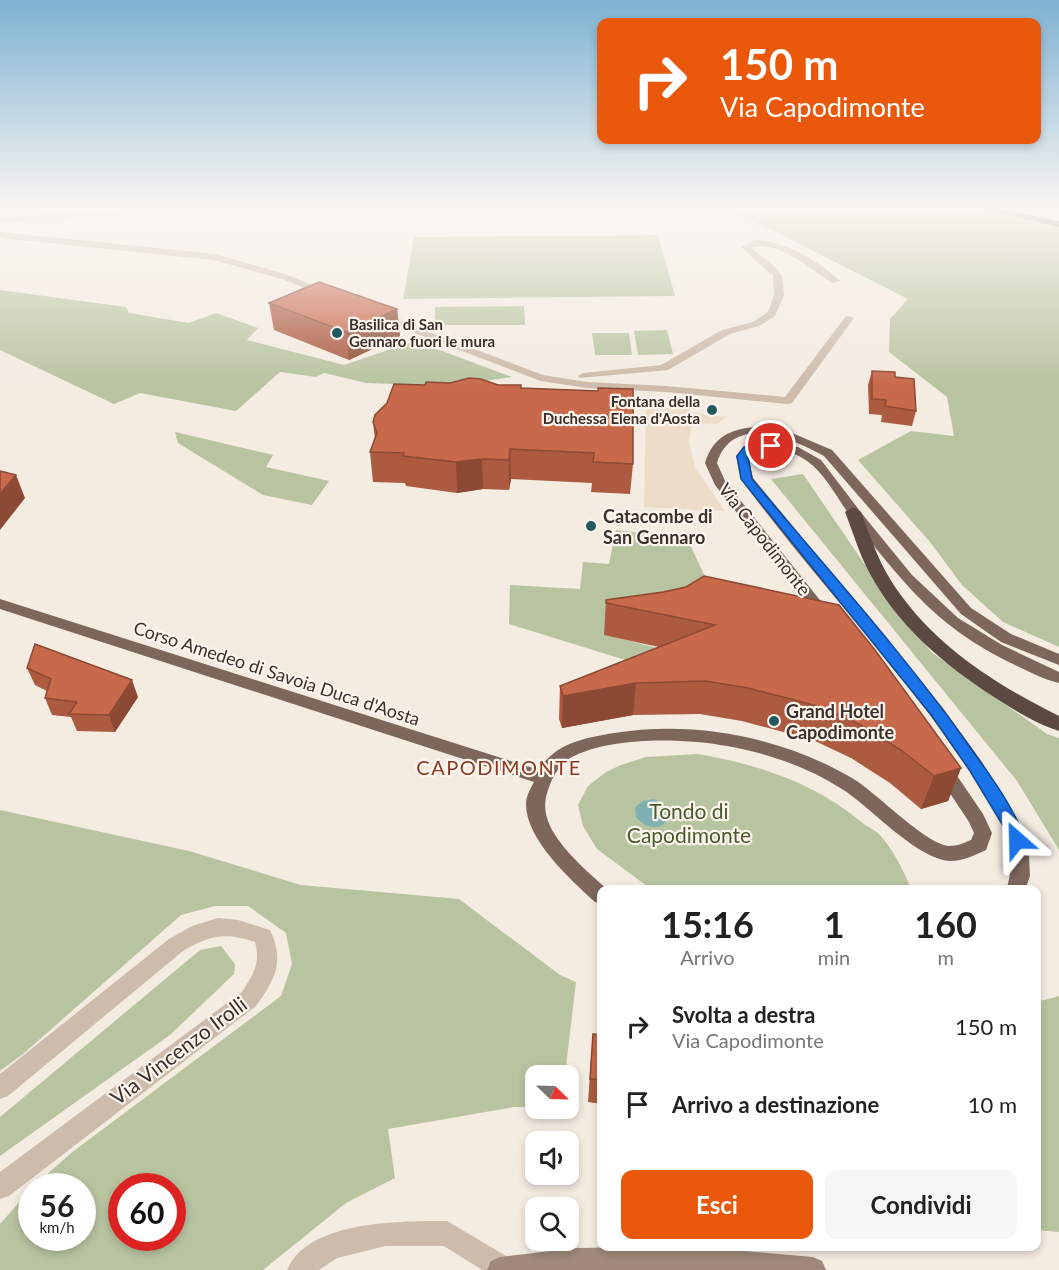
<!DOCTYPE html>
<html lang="it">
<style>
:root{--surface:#fff;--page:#f6f6f6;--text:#222;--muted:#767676;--accent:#ea580c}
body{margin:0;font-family:Lato,sans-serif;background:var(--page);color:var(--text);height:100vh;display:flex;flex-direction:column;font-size:22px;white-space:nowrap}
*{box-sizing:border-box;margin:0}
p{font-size:20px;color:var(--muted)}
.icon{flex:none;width:33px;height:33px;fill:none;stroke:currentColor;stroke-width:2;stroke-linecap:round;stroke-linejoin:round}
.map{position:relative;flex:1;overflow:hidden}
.drawer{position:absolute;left:597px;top:885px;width:444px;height:366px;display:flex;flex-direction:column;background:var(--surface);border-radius:12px;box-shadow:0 3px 9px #0003}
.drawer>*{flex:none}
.top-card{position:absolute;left:597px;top:18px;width:444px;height:126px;border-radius:12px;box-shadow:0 3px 9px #0003;background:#ea580c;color:#fff;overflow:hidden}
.needle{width:39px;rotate:113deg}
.fabs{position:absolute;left:525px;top:1065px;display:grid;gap:12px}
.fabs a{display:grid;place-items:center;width:54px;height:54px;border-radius:12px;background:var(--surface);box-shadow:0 3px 9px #0003;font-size:30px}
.speed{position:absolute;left:18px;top:1173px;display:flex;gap:12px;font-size:30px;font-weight:700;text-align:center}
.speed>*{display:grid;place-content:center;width:78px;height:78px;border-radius:50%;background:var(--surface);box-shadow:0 3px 9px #0003;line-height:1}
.speed small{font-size:15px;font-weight:400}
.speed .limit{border:9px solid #d22;background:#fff;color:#111}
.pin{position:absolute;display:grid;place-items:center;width:51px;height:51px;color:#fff;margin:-26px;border:3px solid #fff;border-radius:50%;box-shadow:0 2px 6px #0007}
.me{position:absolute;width:66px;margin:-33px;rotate:335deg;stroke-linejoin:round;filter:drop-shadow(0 0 4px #0008)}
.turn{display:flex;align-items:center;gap:21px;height:126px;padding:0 24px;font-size:27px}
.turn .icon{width:78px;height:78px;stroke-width:2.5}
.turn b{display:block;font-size:42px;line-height:51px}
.eta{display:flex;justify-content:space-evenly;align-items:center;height:102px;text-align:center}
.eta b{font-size:36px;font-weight:700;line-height:42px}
.button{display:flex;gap:12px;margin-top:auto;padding:12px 24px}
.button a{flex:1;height:69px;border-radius:12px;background:var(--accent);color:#fff;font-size:24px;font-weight:700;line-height:69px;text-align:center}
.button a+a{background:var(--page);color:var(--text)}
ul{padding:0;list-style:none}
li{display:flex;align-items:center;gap:18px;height:78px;padding:0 24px}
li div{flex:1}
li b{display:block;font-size:22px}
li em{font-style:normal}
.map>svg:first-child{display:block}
.green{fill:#b8c4a0;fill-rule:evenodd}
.plaza{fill:#ecdcc8}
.water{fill:#7fb0b2}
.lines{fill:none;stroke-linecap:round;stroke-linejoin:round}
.street{fill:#cdbbac;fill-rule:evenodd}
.secondary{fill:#a18a7d;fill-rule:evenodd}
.primary{fill:#7d675c;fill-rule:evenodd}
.highway{fill:#5c4a42;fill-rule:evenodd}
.wall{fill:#ac5a40}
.shaded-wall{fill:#8c4a34}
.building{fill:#c8694b;stroke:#8c4a34;stroke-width:1.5}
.route{fill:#1a73e8;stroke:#114b97;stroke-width:1.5}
.poi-dot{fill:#1f5a5e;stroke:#fbf5ee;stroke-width:2}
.labels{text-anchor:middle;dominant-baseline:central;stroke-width:4.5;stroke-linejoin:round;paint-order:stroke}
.far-poi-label{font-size:15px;font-weight:bold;fill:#3b302b;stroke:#fbf5ee;text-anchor:start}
.poi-label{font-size:18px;font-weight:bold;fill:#3b302b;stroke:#fbf5ee;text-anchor:start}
.street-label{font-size:18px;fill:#3b302b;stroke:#fbf5ee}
.neighbourhood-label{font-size:20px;letter-spacing:1.5px;fill:#8c3b22;stroke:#fbf5ee}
.near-park-label{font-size:21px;fill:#4a5a2e;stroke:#fbf5ee}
.near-street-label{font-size:21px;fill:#3b302b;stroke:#fbf5ee}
</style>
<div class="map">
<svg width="1059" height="1270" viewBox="0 0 1059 1270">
<rect width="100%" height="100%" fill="#f4ebe1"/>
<path class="green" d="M721 208H976L1059 226V647L1003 622 962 585 930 542 858 460 911 431 954 436 947 397 889 352 890 319 908 299 780 234Z
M658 235 675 296 403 299 414 237Z
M0 290 126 307 129 313 189 323 216 313 258 328 247 340 344 365 415 341 512 377 451 386 366 383 324 373 316 377 280 372 236 411 140 393 114 404 0 350Z
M524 306 525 325H435V307Z
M667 330 673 354 638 355 634 331Z
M592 333H629L632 355H595Z
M175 432 273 455 266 467 329 481 312 505 263 495 178 443Z
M803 474 874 578 931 652 1047 734 1059 738V850L1017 781 771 479Z
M616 530 687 538 707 581 616 637 664 650 648 667 509 624 510 585 580 589 583 562 609 564Z
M697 754C757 764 813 782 860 821 866 826 873 829 879 834 893 849 904 871 911 889H651L597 849 583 826 578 805 588 786 606 772 621 765 646 757Z
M0 810 189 851 301 885 459 899 560 975 576 982 565 1075 536 1076 535 1107H514L388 1129 395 1178 346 1203 263 1270H0V1224L31 1189 32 1238H82V1186H34L71 1153 281 996 292 964 286 933 248 906H215L181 915 23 1054 0 1071ZM122 1186H172V1238H122Z
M221 946 235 964 234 974 170 1035 0 1156V1117L200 950Z
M1059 996V1232L1036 1230 1037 1002Z"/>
<path class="plaza" d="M668 408 688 409 690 412 726 417 717 424 692 423 689 442 695 468 725 511 644 507 646 409Z"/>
<path class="water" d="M654 799 668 807 670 816C663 832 645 829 636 817L635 807 643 801Z"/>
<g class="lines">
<path class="street" d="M137 208H162L118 215 0 222V218Z
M0 232 215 254 291 276 331 294 323 296 285 280 214 260 0 238Z
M755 240C785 241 819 261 840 281L832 283C812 270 776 238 751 248L773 265 782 276 784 295 775 316 759 326 730 334 668 370 579 378 578 376 583 373 661 365 722 330 753 322 768 312 774 295 773 276 741 247Z
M381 314 543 375 587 382 666 386 785 397 846 316 854 318 792 403 788 404 666 392 587 388 541 381 378 319 376 317Z
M218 918 238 920 270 930C285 962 275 979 256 1006L9 1196 0 1199V1172L242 992C253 975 261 963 255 942 225 932 210 935 183 951L8 1096 0 1099V1074L169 939 192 926Z
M447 1221 513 1260 516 1270H482L444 1246H385L337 1258 319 1270H287C308 1220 402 1221 447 1221Z"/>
<path class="secondary" d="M686 1246 813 1257 822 1261 826 1270H487L491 1261 500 1257 577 1248Z"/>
<path class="primary" d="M756 427 792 433 832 450 971 608 1011 634 1059 654V665L1001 642 961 614 824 456C791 438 733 413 717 463L725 481 831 614 824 619 819 617 715 485 705 463C713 437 730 429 756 427Z
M766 442 798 447 821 460 863 515 912 575 958 618 1002 645 1059 672V683C1043 679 1028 671 1013 664 937 627 906 586 855 522 839 503 828 476 807 461 791 449 765 443 748 457L753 478 943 708 982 762 1022 827 1029 856 1030 876 1025 890H1006C1013 870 1013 847 1004 828 990 798 969 770 950 743 886 651 807 570 741 479L736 456 745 448Z
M0 599 539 770C555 743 585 738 614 733 695 720 782 737 852 778 876 792 925 844 949 846 957 846 964 843 971 840L974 833 969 822 934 769 937 764 943 763 949 764 983 814 992 833 986 850C975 855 963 861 951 861 917 860 871 807 842 789 808 767 767 753 727 746 684 738 610 736 570 758 560 764 553 776 549 787 543 803 544 814 552 830 566 854 588 872 608 890H602V904L595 902C571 880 526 840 526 804 526 796 531 788 534 782L0 609Z"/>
<path class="highway" d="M981 208H1000L1059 221V227Z
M1053 208H1059V212Z
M853 507 861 512C870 535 877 558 890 579 929 642 994 684 1059 716V731C1036 724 1014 710 994 697 944 665 897 625 869 572 859 553 853 532 845 512Z"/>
</g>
<path class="wall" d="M269 303 397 309 400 336 349 360 274 330Z
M872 371 895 377 916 411 912 426 881 422 882 415 869 414 868 385Z
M425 385H498L521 388 633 464 630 494 591 492 592 483 511 479 509 490 483 489 457 493 406 486 405 483 373 482 370 452 375 439 373 422Z
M663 592 961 768 948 801 921 809 890 783 851 758 813 740 742 721 700 714 633 715 562 728 559 719 560 686 659 647 604 635 606 600Z
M27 668 138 697 115 732 77 731 71 717 52 715 45 698 47 691 35 685Z
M593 1034 602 1035V1104L588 1102Z"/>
<path class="shaded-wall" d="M397 309 400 336 349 360 346 332Z
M510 449 511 479 509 490V460Z
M482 459 483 489 457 493 456 462Z
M16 475 25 498 0 530V494Z
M132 680 138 697 115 732 109 715Z
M636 683 633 715 562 728 563 696Z
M961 768 948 801 921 809 934 776Z"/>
<path class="building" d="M319 282 397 309 346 332 269 303Z
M872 371 895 372V377L914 379 916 411 885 406 886 400 872 399Z
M469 378 481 379 498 385H521V388L598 391V388L633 389V464L593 462 594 453 510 449 509 460 482 459 456 462 403 456 404 453 370 452 377 433 373 422 375 415 387 403 394 384 425 385 426 382 450 383Z
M0 471 16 475 0 494Z
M704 576 839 605 875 650 961 768 934 776 901 750 861 725 821 707 748 688 705 681 636 683 563 696 560 686 715 625 606 603V600L663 592 686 587Z
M35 644 132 680 109 715 69 714 77 702 45 698 51 679 27 668Z
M593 1034 602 1035V1080L590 1079Z"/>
<linearGradient id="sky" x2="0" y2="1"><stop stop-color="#7eb2d2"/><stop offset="0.54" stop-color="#faf6f2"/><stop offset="1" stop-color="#faf6f2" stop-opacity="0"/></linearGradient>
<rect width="1059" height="386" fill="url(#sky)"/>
<path class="route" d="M771 443 777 446 775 448 751 452 748 456 752 479C824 566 902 651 967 743 988 773 1014 806 1025 840L1023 845 1017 847 1011 845 1005 829 970 771 932 716 741 479 737 456 744 447Z"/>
<g class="poi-dot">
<circle cx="337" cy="333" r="6"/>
<circle cx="712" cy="410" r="6"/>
<circle cx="591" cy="526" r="6"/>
<circle cx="774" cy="721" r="6"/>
</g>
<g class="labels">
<g class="far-poi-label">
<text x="349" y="324">Basilica di San<tspan x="349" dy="17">Gennaro fuori le mura</tspan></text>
<text x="700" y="401" text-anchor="end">Fontana della<tspan x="700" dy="17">Duchessa Elena d'Aosta</tspan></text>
</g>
<g class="poi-label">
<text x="603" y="516">Catacombe di<tspan x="603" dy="21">San Gennaro</tspan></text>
<text x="786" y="711">Grand Hotel<tspan x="786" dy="21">Capodimonte</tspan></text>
</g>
<g class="street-label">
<text transform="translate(765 539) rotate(52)">Via Capodimonte</text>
<text transform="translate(277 673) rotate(18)">Corso Amedeo di Savoia Duca d'Aosta</text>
</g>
<g class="neighbourhood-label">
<text x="499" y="767">CAPODIMONTE</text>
</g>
<g class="near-park-label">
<text x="689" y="810">Tondo di<tspan x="689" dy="24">Capodimonte</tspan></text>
</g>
<g class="near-street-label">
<text transform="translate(178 1050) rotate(-37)">Via Vincenzo Irolli</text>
</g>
</g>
</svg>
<div class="fabs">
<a><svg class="needle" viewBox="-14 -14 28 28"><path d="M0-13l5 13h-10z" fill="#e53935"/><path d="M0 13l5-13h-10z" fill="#767676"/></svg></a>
<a><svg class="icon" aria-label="sound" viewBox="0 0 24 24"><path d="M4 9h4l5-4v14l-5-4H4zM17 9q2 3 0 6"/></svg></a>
<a><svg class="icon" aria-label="search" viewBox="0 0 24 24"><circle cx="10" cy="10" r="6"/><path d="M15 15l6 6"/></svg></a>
</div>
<div class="speed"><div>56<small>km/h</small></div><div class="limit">60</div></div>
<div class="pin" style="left:771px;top:446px;background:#d93025"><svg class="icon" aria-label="arrive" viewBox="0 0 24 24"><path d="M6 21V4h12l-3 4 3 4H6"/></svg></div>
<svg class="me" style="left:1017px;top:840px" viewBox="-20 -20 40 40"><path d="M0-17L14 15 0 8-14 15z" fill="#1a73e8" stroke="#fff" stroke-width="4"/></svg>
<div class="top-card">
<div class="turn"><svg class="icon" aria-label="right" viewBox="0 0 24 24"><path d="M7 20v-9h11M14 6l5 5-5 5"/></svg><div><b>150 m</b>Via Capodimonte</div></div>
</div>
<section class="drawer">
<div class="eta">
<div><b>15:16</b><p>Arrivo</p></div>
<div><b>1</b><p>min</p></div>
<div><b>160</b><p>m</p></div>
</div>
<ul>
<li><svg class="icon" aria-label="right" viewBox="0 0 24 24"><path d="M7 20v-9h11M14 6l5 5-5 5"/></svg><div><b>Svolta a destra</b><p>Via Capodimonte</p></div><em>150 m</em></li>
<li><svg class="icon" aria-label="arrive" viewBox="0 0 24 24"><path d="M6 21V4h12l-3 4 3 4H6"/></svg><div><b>Arrivo a destinazione</b></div><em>10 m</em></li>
</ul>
<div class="button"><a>Esci</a><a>Condividi</a></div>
</section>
</div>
